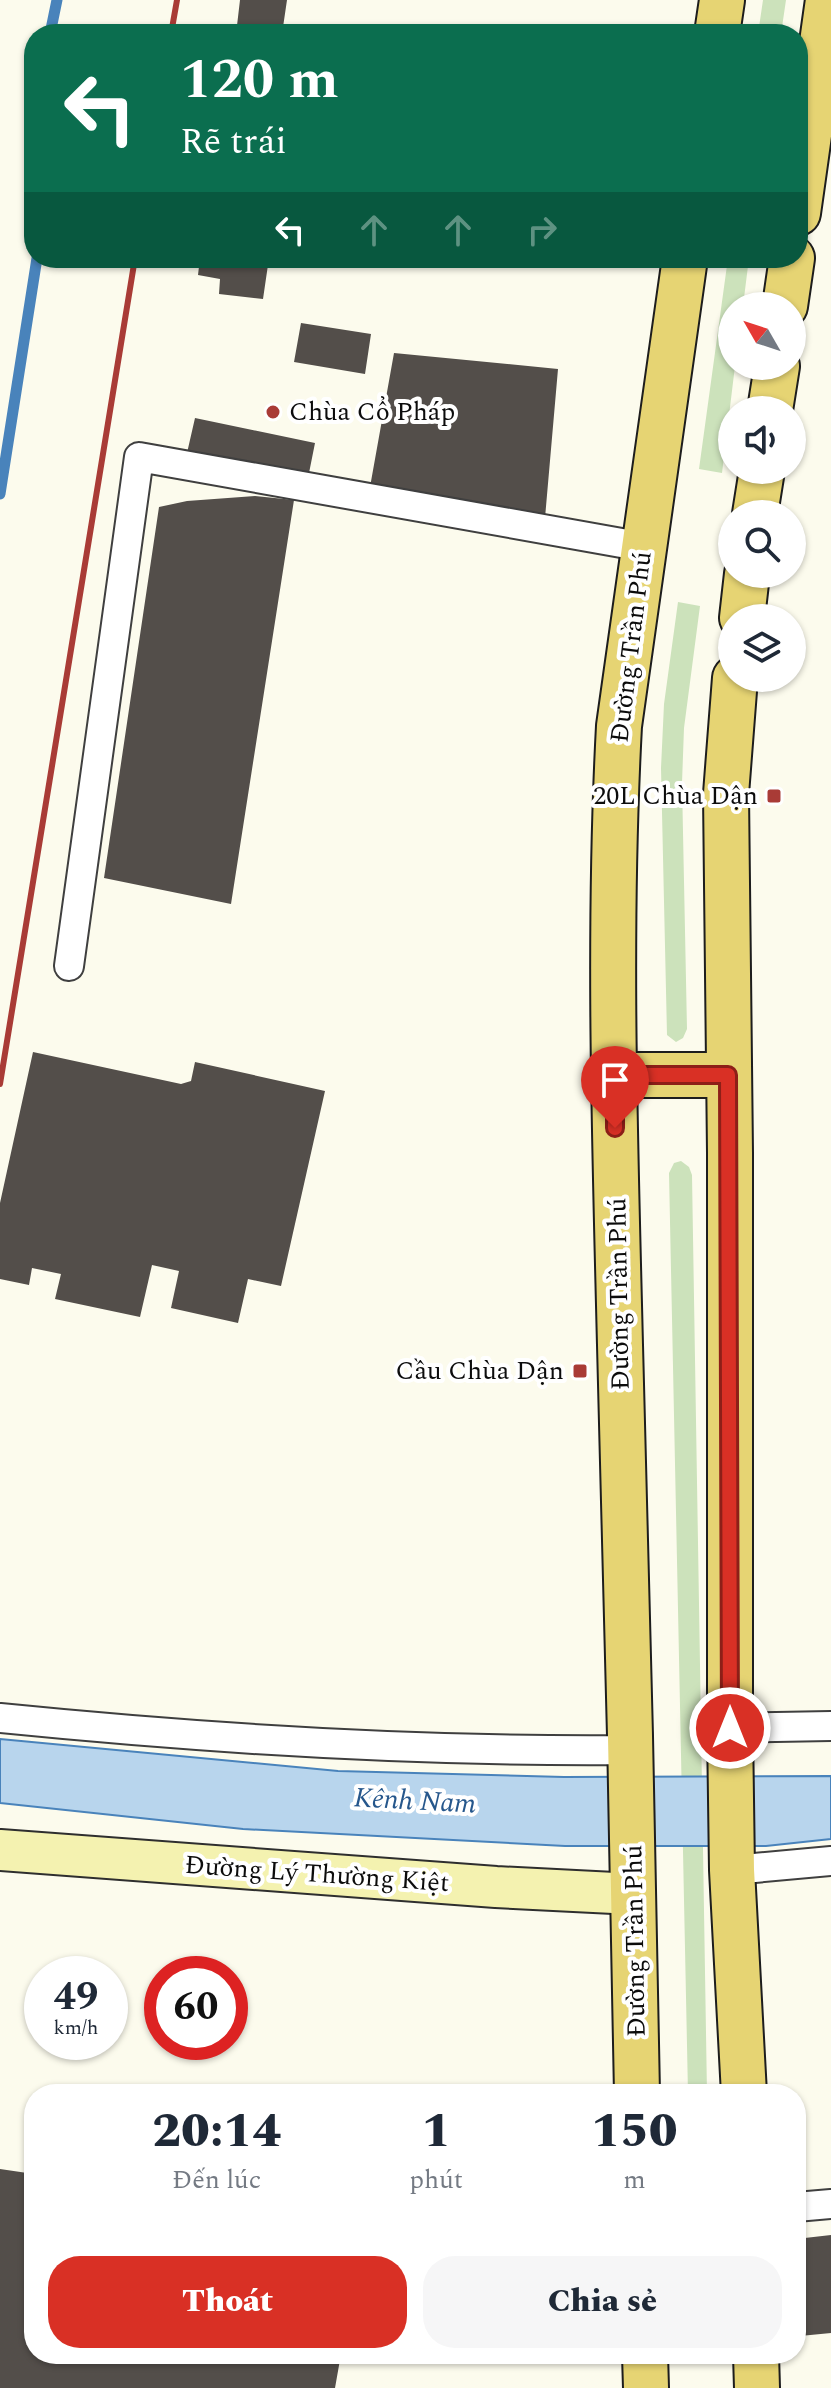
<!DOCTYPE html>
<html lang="vi">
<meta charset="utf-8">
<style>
:root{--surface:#fff;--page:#f6f6f7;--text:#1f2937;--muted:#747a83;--accent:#d93025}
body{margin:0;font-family:Spectral,serif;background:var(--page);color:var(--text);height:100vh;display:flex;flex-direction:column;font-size:30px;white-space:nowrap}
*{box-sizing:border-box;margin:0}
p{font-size:26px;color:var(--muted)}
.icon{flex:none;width:44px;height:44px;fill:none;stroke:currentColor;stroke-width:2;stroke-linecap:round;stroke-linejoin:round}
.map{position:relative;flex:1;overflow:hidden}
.details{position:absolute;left:24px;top:2084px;width:782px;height:280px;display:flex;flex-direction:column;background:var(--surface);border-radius:32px;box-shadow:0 2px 6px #0004}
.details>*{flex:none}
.hud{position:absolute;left:24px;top:24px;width:784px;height:244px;border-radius:32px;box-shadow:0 2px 6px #0004;background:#0b6e4f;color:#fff;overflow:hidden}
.needle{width:52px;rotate:309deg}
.controls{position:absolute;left:718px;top:292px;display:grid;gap:16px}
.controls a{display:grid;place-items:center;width:88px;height:88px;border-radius:50%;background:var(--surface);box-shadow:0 2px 6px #0004;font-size:40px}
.speed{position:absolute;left:24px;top:1956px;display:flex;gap:16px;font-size:40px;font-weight:700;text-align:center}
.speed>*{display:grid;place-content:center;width:104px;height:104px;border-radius:50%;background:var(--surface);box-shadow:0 2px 6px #0004;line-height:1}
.speed small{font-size:20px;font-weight:400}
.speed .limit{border:12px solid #d22;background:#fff;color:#111}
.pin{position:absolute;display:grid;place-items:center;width:68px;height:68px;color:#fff;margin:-82px -34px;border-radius:50% 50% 50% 0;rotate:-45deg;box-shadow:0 0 8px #0007}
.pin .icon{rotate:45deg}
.me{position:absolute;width:88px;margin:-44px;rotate:0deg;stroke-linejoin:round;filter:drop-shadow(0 0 6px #0008)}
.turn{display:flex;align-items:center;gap:28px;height:168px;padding:0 24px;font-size:36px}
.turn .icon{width:104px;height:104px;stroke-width:2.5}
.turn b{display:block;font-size:56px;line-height:68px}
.lanes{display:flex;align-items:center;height:76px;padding:0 24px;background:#0003;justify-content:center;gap:40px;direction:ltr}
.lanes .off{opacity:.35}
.eta{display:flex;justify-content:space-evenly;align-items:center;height:136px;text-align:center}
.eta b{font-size:48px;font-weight:800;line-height:56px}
.cta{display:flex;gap:16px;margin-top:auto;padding:16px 24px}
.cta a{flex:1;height:92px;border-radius:32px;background:var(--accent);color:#fff;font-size:32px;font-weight:800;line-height:92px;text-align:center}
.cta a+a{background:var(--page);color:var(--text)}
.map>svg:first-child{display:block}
.green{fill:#cce2bb}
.water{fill:#b8d5ed;stroke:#4983bb;stroke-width:2}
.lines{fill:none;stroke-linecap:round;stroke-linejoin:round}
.stream{stroke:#4983bb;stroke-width:11}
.building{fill:#534e4a}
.minor-casing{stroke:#3f3f3f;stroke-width:32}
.secondary-casing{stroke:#2e2e2e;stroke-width:44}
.primary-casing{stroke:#1d1d1d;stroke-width:48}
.minor{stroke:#fff;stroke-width:28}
.secondary{stroke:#f4f2b0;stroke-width:40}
.primary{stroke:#e6d473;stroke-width:44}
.rail{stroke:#a93b36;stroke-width:6}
.route-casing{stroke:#8d1f18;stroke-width:20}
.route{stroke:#d93025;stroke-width:14}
.poi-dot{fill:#a93b36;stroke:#fff;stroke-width:3}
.labels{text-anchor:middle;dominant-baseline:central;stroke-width:8;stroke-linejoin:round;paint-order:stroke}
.poi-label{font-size:26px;fill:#0c0c0c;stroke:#fff;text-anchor:end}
.street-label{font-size:26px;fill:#0c0c0c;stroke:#fff}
.water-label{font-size:28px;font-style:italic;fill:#26578c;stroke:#fff}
</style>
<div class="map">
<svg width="831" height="2388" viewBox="0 0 831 2388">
<rect width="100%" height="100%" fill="#fcfbed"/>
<path class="green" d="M763 0H786L781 34H758Z
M728 258H749L743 306H732V366H735L722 473 699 469Z
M678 602 700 606 684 728 682 783 687 1029 683 1038 676 1042 667 1035 661 768 664 704Z
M681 1161 689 1167 692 1175 707 2094H688L669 1173 674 1163Z"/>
<path class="water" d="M0 1739 338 1771 564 1777 831 1776V1839L766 1846H565L243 1829 0 1803Z"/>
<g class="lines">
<path class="stream" d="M50 34 57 0
M0 494 37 258"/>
</g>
<path class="building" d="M240 0H287L282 34H236Z
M200 258H269L263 299 219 294 220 279 198 275Z
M301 323 371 334 365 374 294 362Z
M394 353 558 369 545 518 370 487Z
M195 418 315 443 308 478 187 453Z
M255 496 294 500 231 904 104 878 159 507 187 501Z
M33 1052 181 1084 191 1081 195 1062 325 1091 281 1286 248 1279 238 1323 171 1308 179 1271 152 1265 140 1317 55 1299 61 1274 32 1268 29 1285 0 1279V1203Z
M0 2169 34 2174V2354H341L335 2388H0Z
M831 2235V2333L800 2336 796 2296V2239Z"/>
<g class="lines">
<g class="minor-casing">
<path id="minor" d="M69 966 139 457 644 547
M0 1718C209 1739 420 1752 631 1750
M730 1728 831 1726
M732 1870 831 1861
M796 2207 831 2204"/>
</g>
<g class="secondary-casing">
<path id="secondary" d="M0 1850 496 1887 634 1894"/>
</g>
<g class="primary-casing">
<path id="primary" d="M717 34 722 0
M798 213 828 0
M785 306 792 258
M770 410 777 366
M755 514 762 470
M742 618 747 574
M735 678 726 794 730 1153V1728L732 1870 744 2094
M615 1075H728
M637 2094C633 1844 627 1595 620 1345 615 1139 608 932 619 726L685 258
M645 2354 646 2388
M756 2354 757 2388"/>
</g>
<use href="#minor" class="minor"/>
<use href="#secondary" class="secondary"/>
<use href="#primary" class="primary"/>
<path class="rail" d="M171 34 177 0
M0 1084 135 258"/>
</g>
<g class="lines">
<g class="route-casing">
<path id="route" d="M615 1128V1075H728L730 1728"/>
</g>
<use href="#route" class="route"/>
</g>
<g class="poi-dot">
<circle cx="273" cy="412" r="8"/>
<rect x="766" y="788" width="16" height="16" rx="4"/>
<rect x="572" y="1363" width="16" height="16" rx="4"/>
</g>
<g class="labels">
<g class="poi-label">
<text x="289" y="412" text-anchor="start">Chùa Cổ Pháp</text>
<text x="758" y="796">20L Chùa Dận</text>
<text x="564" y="1371">Cầu Chùa Dận</text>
</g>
<g class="street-label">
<text transform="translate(631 647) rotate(-83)">Đường Trần Phú</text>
<text transform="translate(619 1294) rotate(-91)">Đường Trần Phú</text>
<text transform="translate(317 1874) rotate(4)">Đường Lý Thường Kiệt</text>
<text transform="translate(635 1941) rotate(-91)">Đường Trần Phú</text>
</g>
<g class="water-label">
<text transform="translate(415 1801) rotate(3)">Kênh Nam</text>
</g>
</g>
</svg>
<div class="controls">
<a><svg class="needle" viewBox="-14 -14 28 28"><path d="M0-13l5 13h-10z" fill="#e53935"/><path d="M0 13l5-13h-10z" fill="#747a83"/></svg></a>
<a><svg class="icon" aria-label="sound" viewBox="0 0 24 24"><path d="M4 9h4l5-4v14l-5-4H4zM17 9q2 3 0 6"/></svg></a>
<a><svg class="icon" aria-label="search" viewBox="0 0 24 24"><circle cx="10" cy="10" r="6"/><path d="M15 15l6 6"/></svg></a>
<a><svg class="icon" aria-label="layers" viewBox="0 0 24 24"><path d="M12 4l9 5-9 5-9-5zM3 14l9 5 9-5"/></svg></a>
</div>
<div class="speed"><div>49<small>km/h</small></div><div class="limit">60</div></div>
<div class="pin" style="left:615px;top:1128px;background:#d93025"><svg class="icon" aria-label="arrive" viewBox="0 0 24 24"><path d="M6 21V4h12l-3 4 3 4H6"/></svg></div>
<svg class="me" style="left:730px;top:1728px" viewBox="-20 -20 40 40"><circle r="17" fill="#d93025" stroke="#fff" stroke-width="3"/><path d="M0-11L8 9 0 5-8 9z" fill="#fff"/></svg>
<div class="hud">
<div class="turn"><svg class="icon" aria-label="left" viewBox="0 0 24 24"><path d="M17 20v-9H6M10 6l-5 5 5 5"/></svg><div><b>120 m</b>Rẽ trái</div></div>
<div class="lanes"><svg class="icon" aria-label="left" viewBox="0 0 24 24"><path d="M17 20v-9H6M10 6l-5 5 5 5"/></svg><svg class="icon off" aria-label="ahead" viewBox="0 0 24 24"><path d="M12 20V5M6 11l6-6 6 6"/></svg><svg class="icon off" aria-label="ahead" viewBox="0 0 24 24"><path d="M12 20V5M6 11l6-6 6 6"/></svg><svg class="icon off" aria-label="right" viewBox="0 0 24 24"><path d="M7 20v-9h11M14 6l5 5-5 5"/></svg></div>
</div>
<section class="details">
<div class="eta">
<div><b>20:14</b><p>Đến lúc</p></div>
<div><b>1</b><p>phút</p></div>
<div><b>150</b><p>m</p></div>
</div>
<div class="cta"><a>Thoát</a><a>Chia sẻ</a></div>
</section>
</div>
